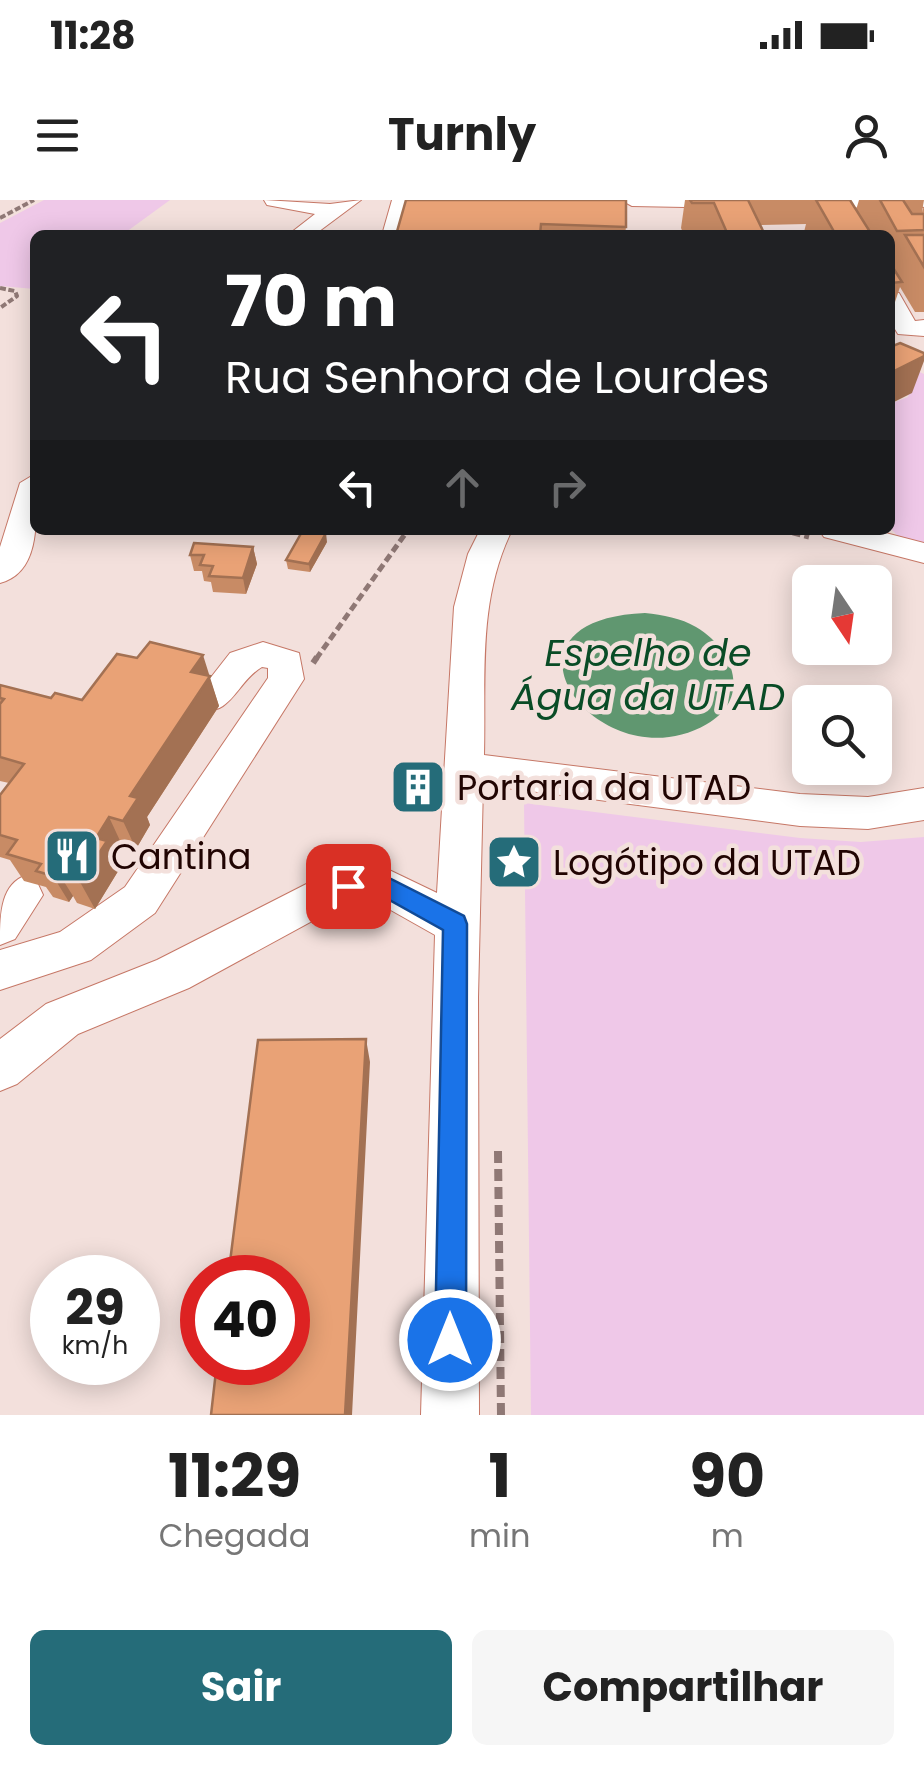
<!DOCTYPE html>
<html lang="pt">
<meta charset="utf-8">
<style>
:root{--surface:#fff;--page:#f6f6f6;--text:#222;--muted:#767676;--accent:#256c79}
body{margin:0;font-family:Poppins,sans-serif;background:var(--page);color:var(--text);height:100vh;display:flex;flex-direction:column;font-size:38px;white-space:nowrap}
*{box-sizing:border-box;margin:0}
p{font-size:32px;color:var(--muted)}
.icon{flex:none;width:55px;height:55px;fill:none;stroke:currentColor;stroke-width:2;stroke-linecap:round;stroke-linejoin:round}
.map{position:relative;height:1215px;overflow:hidden}
.drawer{display:flex;flex-direction:column;background:var(--surface);flex:1}
.drawer>*{flex:none}
.top-card{position:absolute;left:30px;top:30px;width:865px;height:305px;border-radius:15px;box-shadow:0 5px 25px #0003;background:#202124;color:#fff;overflow:hidden}
.needle{width:65px;rotate:167deg}
.buttons{position:absolute;left:792px;top:365px;display:grid;gap:20px}
.buttons a{display:grid;place-items:center;width:100px;height:100px;border-radius:15px;background:var(--surface);box-shadow:0 5px 25px #0003;font-size:50px}
.speed{position:absolute;left:30px;top:1055px;display:flex;gap:20px;font-size:50px;font-weight:700;text-align:center}
.speed>*{display:grid;place-content:center;width:130px;height:130px;border-radius:50%;background:var(--surface);box-shadow:0 5px 25px #0003;line-height:1}
.speed small{font-size:25px;font-weight:400}
.speed .limit{border:15px solid #d22;background:#fff;color:#111}
.pin{position:absolute;display:grid;place-items:center;width:85px;height:85px;color:#fff;margin:-42px;border-radius:20px;box-shadow:0 5px 15px #0006}
.me{position:absolute;width:110px;margin:-55px;rotate:0deg;stroke-linejoin:round;filter:drop-shadow(0 0 8px #0008)}
.turn{display:flex;align-items:center;gap:35px;height:210px;padding:0 30px;font-size:45px}
.turn .icon{width:130px;height:130px;stroke-width:2.5}
.turn b{display:block;font-size:70px;line-height:85px}
.lanes{display:flex;align-items:center;height:95px;padding:0 30px;background:#0003;justify-content:center;gap:50px;direction:ltr}
.lanes .off{opacity:.35}
.eta{display:flex;justify-content:space-evenly;align-items:center;height:170px;text-align:center}
.eta b{font-size:60px;font-weight:700;line-height:70px}
.primary-button{display:flex;gap:20px;margin-top:auto;padding:20px 30px}
.primary-button a{flex:1;height:115px;border-radius:15px;background:var(--accent);color:#fff;font-size:40px;font-weight:700;line-height:115px;text-align:center}
.primary-button a+a{background:var(--page);color:var(--text)}
.status{display:flex;justify-content:space-between;align-items:center;height:70px;padding:0 50px;background:var(--surface);direction:ltr}
.status svg{height:28px;fill:currentColor}
header{display:flex;justify-content:space-between;align-items:center;height:130px;padding:0 30px;background:var(--surface);font-size:45px;font-weight:700}
.map>svg:first-child{display:block}
.green{fill:#efc8e8}
.water{fill:#609770}
.lines{fill:none;stroke-linecap:round;stroke-linejoin:round}
.minor-casing{stroke:#c67766;stroke-width:2}
.path-far3{stroke:#8f7875;stroke-width:4;stroke-dasharray:6 2.5;stroke-linecap:butt}
.path-far2{stroke:#8f7875;stroke-width:5;stroke-dasharray:8 4;stroke-linecap:butt}
.path-far1{stroke:#8f7875;stroke-width:6;stroke-dasharray:10 5;stroke-linecap:butt}
.path{stroke:#8f7875;stroke-width:8;stroke-dasharray:12 6;stroke-linecap:butt}
.minor{fill:#fff;fill-rule:evenodd}
.wall{fill:#c88b65}
.shaded-wall{fill:#a37153}
.building{fill:#e9a276;stroke:#a37153;stroke-width:2.5}
.route{fill:#1a73e8;stroke:#114b97;stroke-width:2.5}
.labels{text-anchor:middle;dominant-baseline:central;stroke-width:9;stroke-linejoin:round;paint-order:stroke}
.poi-label{font-size:35px;fill:#200402;stroke:#f3e0dc;text-anchor:start}
.water-label{font-size:38px;font-style:italic;fill:#094c26;stroke:#f3e0dc}
</style>
<div class="status"><b>11:28</b><svg viewBox="0 0 49 12"><path d="M0 12V9h3v3zM5 12V6h3v6zM10 12V3h3v9zM15 12V0h3v12zM26 1h20v11H26zM47 4h2v5h-2z"/></svg></div>
<header><svg class="icon" aria-label="menu" viewBox="0 0 24 24"><path d="M4 6h16M4 12h16M4 18h16"/></svg>Turnly<svg class="icon" aria-label="person" viewBox="0 0 24 24"><circle cx="12" cy="8" r="4"/><path d="M4 21q1-7 8-7t8 7"/></svg></header>
<div class="map">
<svg width="924" height="1215" viewBox="0 0 924 1215">
<rect width="100%" height="100%" fill="#f3e0dc"/>
<path class="green" d="M44 0H170L122 35H35V89L0 86V23Z
M915 170 924 174V346L902 340 890 328V204L908 197Z
M524 603 800 638 861 642 924 637V1215H531Z"/>
<path class="water" d="M645 413C663 415 681 418 696 427 734 449 752 498 707 524 600 586 477 420 645 413Z"/>
<g class="lines">
<g class="minor-casing">
<path id="minor" d="M264 0 330 4 361 0 314 35H288L315 14 267 5Z
M392 0H414L404 35H382Z
M621 0H747L749 2 738 8 632 6Z
M787 0H924V7L796 8 788 7Z
M890 91 899 93 915 121 924 120V136L898 134 890 121Z
M35 274C35 309 45 371 0 383V347L20 283Z
M480 330H512C477 401 486 478 484 555L800 594 868 597 924 588V620L868 629 800 626 483 585 478 797 479 1215H421L435 735 380 704 336 708 189 788 78 834 17 884 0 891V839L46 804 157 760 328 673 387 669 437 693 454 407 468 354Z
M819 330H874L924 343V363L824 337Z
M263 442 299 453 304 479 155 713 91 760 0 790V750L60 732 125 687 268 478V468L262 467C237 481 231 518 199 509L194 499 230 453Z
M22 677 37 682 43 695 15 739 0 745C0 717 0 688 22 677Z"/>
</g>
<path class="path-far3" d="M0 18 34 0
M0 88 15 91 17 96 0 108"/>
<path class="path-far2" d="M781 330 809 337
M316 459 408 330"/>
<path class="path-far1" d="M313 463 317 457"/>
<path class="path" d="M498 951 501 1215"/>
<use href="#minor" class="minor"/>
</g>
<path class="wall" d="M406 0 626 27 625 35H396Z
M685 0H850L856 10 859 0H924L922 12 924 6V112H915L900 87 890 117V35H805L804 32 806 24 760 25 765 35H684L681 28Z
M327 342 310 372 288 369 286 360Z
M253 347 257 364 246 394 213 392 211 382 204 381 202 371H194L190 355Z
M137 458 209 476 219 506 147 617 150 625 136 649 122 645 115 656 120 668 95 709 77 703 73 696 69 702 53 697 46 687 24 681 10 660 0 657V595L9 583 0 581V485L51 498 82 500Z
M425 567 424 599H411V591Z"/>
<path class="shaded-wall" d="M924 156V161L912 193 890 204V173Z
M326 333 327 342 310 372 309 364Z
M253 347 257 364 246 394 243 378Z
M203 455 219 506 147 617 150 625 136 649 123 621 130 596 191 472Z
M109 617 122 645 115 656 120 668 95 709 80 682 96 638Z
M63 661 75 681 61 677 73 696 69 702 53 676Z
M366 839 370 862 352 1215H345Z"/>
<path class="building" d="M406 0H626V27L541 24 540 35H396Z
M690 0H748L765 35H728L714 3H692Z
M816 0H850L872 35H836Z
M880 0H903L912 14H924V30L897 31Z
M905 35H924V67Z
M890 63 902 82 890 83Z
M900 143 924 153V156L890 173V147Z
M303 330 326 333 309 364 286 360Z
M194 343 253 347 243 378 209 376 213 366 200 365 204 355H190Z
M150 442 203 455 191 472 210 476 130 596 138 598 123 621 109 617 96 638 107 641 80 682 61 677 71 663 63 661 53 676 36 671 41 664 7 654 17 640 0 635V595L24 564 0 557V504L4 499 0 498V485L51 498 55 493 82 500 117 454 137 458Z
M413 566 425 567 424 591H411Z
M366 839 345 1215H211L217 1162H288V1078H228L258 840Z"/>
<path class="route" d="M348 676 387 677 464 716 467 724 466 1140 462 1151 450 1155 439 1151 435 1140 443 730 384 697 339 694 335 686Z"/>
<defs>
<g id="building-square" transform="scale(2.875)"><rect x="-9" y="-9" width="18" height="18" rx="4" fill="#256c79" stroke="#f3e0dc"/><path d="M-4-6H4V6H1V3H-1V6H-4ZM-2.5-4.3h1.7v1.8h-1.7ZM.8-4.3h1.7v1.8H.8ZM-2.5-1h1.7V.8h-1.7ZM.8-1h1.7V.8H.8Z" fill="#fff"/></g>
<g id="restaurant-square" transform="scale(2.875)"><rect x="-9" y="-9" width="18" height="18" rx="4" fill="#256c79" stroke="#f3e0dc"/><path d="M-5-6h1v4h1v-4h1v4h1v-4h1v5L-1.5 .5V6h-2V.5L-5-1ZM5-6V6H3V1.5H1.5Q1.5-4 5-6Z" fill="#fff"/></g>
<g id="sight-square" transform="scale(2.875)"><rect x="-9" y="-9" width="18" height="18" rx="4" fill="#256c79" stroke="#f3e0dc"/><path d="M0-6L1.8-2.2L6-1.7L2.9 1.2L3.7 5.4L0 3.3L-3.7 5.4L-2.9 1.2L-6-1.7L-1.8-2.2Z" fill="#fff"/></g>
</defs>
<g fill-rule="evenodd">
<use href="#building-square" x="418" y="587"/>
<use href="#restaurant-square" x="72" y="656"/>
<use href="#sight-square" x="514" y="662"/>
</g>
<g class="labels">
<g class="poi-label">
<text x="457" y="587">Portaria da UTAD</text>
<text x="111" y="656">Cantina</text>
<text x="553" y="662">Logótipo da UTAD</text>
</g>
<g class="water-label">
<text x="648" y="452">Espelho de<tspan x="648" dy="44">Água da UTAD</tspan></text>
</g>
</g>
</svg>
<div class="buttons">
<a><svg class="needle" viewBox="-14 -14 28 28"><path d="M0-13l5 13h-10z" fill="#e53935"/><path d="M0 13l5-13h-10z" fill="#767676"/></svg></a>
<a><svg class="icon" aria-label="search" viewBox="0 0 24 24"><circle cx="10" cy="10" r="6"/><path d="M15 15l6 6"/></svg></a>
</div>
<div class="speed"><div>29<small>km/h</small></div><div class="limit">40</div></div>
<div class="pin" style="left:348px;top:686px;background:#d93025"><svg class="icon" aria-label="arrive" viewBox="0 0 24 24"><path d="M6 21V4h12l-3 4 3 4H6"/></svg></div>
<svg class="me" style="left:450px;top:1140px" viewBox="-20 -20 40 40"><circle r="17" fill="#1a73e8" stroke="#fff" stroke-width="3"/><path d="M0-11L8 9 0 5-8 9z" fill="#fff"/></svg>
<div class="top-card">
<div class="turn"><svg class="icon" aria-label="left" viewBox="0 0 24 24"><path d="M17 20v-9H6M10 6l-5 5 5 5"/></svg><div><b>70 m</b>Rua Senhora de Lourdes</div></div>
<div class="lanes"><svg class="icon" aria-label="left" viewBox="0 0 24 24"><path d="M17 20v-9H6M10 6l-5 5 5 5"/></svg><svg class="icon off" aria-label="ahead" viewBox="0 0 24 24"><path d="M12 20V5M6 11l6-6 6 6"/></svg><svg class="icon off" aria-label="right" viewBox="0 0 24 24"><path d="M7 20v-9h11M14 6l5 5-5 5"/></svg></div>
</div>
</div>
<section class="drawer">
<div class="eta">
<div><b>11:29</b><p>Chegada</p></div>
<div><b>1</b><p>min</p></div>
<div><b>90</b><p>m</p></div>
</div>
<div class="primary-button"><a>Sair</a><a>Compartilhar</a></div>
</section>
